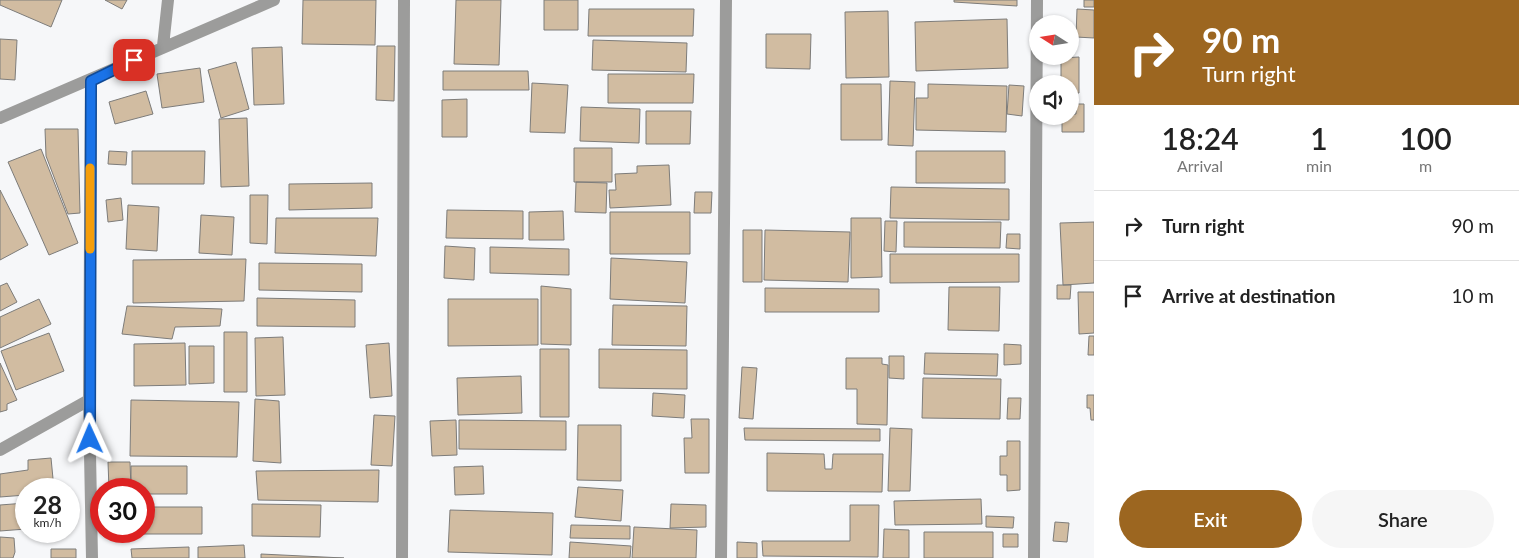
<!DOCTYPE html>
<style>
:root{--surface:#fff;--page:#f6f6f6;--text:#222;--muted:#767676;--line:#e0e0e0;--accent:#9c6620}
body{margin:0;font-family:Lato,sans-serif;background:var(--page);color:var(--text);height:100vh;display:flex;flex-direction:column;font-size:19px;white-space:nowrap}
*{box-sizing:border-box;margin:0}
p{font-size:16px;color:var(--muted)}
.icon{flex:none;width:28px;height:28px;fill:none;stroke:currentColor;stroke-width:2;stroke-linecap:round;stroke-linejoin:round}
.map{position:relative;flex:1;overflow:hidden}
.side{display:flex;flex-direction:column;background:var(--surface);width:425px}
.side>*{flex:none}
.top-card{background:#9c6620;color:#fff;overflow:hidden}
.needle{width:32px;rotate:282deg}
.fabs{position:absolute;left:1029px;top:15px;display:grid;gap:10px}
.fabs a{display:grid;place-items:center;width:50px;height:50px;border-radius:50%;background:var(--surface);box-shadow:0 1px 4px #0004;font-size:25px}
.speed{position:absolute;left:15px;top:478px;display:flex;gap:10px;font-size:25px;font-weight:700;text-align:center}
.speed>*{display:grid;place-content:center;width:65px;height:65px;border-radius:50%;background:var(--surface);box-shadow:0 1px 4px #0004;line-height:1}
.speed small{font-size:12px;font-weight:400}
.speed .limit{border:8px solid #d22;background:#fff;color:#111}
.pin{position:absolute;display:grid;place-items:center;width:42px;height:42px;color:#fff;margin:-21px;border-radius:10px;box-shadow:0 2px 8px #0006}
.me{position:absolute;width:55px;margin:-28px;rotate:359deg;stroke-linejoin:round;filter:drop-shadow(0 0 4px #0008)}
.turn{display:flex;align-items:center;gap:18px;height:105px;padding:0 25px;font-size:22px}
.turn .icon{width:65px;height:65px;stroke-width:2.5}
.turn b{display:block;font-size:35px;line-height:42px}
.eta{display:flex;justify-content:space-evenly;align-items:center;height:85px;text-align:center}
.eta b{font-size:30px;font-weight:600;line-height:35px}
.action{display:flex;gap:10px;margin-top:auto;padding:10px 25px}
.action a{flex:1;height:58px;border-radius:30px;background:var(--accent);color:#fff;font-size:20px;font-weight:600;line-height:58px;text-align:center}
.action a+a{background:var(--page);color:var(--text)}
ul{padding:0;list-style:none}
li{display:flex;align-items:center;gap:15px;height:70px;padding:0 25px;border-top:1px solid var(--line)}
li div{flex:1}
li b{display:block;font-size:19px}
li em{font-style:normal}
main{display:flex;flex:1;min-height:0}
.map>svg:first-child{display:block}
.building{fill:#d1bca1;stroke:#7d7c7a}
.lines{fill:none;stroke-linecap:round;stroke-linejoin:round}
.minor{stroke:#9c9c9b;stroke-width:12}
.route-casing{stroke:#114b97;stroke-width:12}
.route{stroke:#1a73e8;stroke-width:9}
.slow{stroke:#f59e0b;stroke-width:9}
</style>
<main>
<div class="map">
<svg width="1094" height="558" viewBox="0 0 1094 558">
<rect width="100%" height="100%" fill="#f6f7f9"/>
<path class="building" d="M0 0H62L51 27 0 5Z
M105 0H127L122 9Z
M303 0H376L375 45 302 44Z
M456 0H501L499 65 454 64Z
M544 0H578V30H544Z
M954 0H1017V6L954 2Z
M1084 0H1094V7H1084Z
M589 9H694L693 36H588Z
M1077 9 1094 10V38L1076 37Z
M888 11 889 77 846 78 845 12Z
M1007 19 1008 68 916 71 915 22Z
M766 34H811L810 69 766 68Z
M0 39 17 40 15 80 0 79Z
M593 40 687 43 686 72 592 70Z
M377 46H395L394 101 376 100Z
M282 47 284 104 254 105 252 48Z
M1079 57V93H1070V84H1061V58Z
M236 62 249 109 221 118 208 70Z
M200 68 204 102 162 108 157 74Z
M443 71H528L529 90H443Z
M608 74H694L693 103H608Z
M890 81 915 82 913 146 888 145Z
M532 83 568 85 565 133 530 132Z
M841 84H881L882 140H841Z
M928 84 1007 86 1006 132 916 130V98H928Z
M1009 85 1024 86 1022 116 1007 114Z
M146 91 153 114 115 124 109 102Z
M1070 97H1075V111H1070Z
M467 99V137H442V100Z
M1076 104H1084V132H1062V116L1076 114Z
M581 107 640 109 639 143 580 141Z
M646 111H691L690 144H646Z
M247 118 249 186 221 187 219 119Z
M45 129H78L80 213 68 214 46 156Z
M574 148H612V182H574Z
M41 149 78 243 49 255 8 162Z
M109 151 127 152 126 165 108 164Z
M132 151H205L204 184H132Z
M916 151H1005V183H916Z
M669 165 671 205 610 208 609 190H616L615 174 637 173V166Z
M576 182 607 183 606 213 575 212Z
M372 183V208L289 210V184Z
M891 187 1009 189V220L890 218Z
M0 190 28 245 0 260Z
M695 192H712L711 213H694Z
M250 195H268L267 244 250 243Z
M121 198 123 220 108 222 106 200Z
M128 205 159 207 157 251 126 249Z
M447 210 523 211V239L446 238Z
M563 211 564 240H529V212Z
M610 212H690V254H610Z
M201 215 234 217 232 255 199 253Z
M276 218H378L376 256 275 253Z
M851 218H881L882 277 851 278Z
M885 221H897L896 252 884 251Z
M904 222H1001L1000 248 904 247Z
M1094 222V283L1063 285 1060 223Z
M743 230H762V282H743Z
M765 230 850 232 848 282 764 280Z
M1007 234H1020V249L1006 248Z
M445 246 475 248 474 280 444 278Z
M490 247 569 249V275L490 273Z
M890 254H1019V282L890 283Z
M611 258 687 262 685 303 610 299Z
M246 259 244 301 133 303V260Z
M259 263 362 264V292L259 290Z
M7 283 17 302 0 311V286Z
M1057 285H1071L1070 299H1057Z
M541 286 571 289V345L541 344Z
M949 287H1000L999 331 948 330Z
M765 288 879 289V312H765Z
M1078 292H1094V333L1079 334Z
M257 298 355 300V327L257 326Z
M39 299 51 324 0 348V317Z
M448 299H538V345L448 346Z
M613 305 687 306 686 346 612 345Z
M127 306 222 309 220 326 175 327 172 339 122 334Z
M224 332H247V392H224Z
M49 333 64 371 16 390 1 351Z
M1089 336H1094V355H1088Z
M283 337 285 395 256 396 255 338Z
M185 343 186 385 134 386V344Z
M389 343 392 396 370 398 366 345Z
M1004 344 1021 345V364L1004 365Z
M189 346H214V383L189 384Z
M540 349H569V417H540Z
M599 349 687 350V389L599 388Z
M925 353 998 354 997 376 924 374Z
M889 356H904V379L889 378Z
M846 358H882V364L888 365 887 425 857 424V389H846Z
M0 363 17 400 7 404V410L0 412Z
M742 367 757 368 753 419 739 418Z
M521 376 522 413 458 415 457 378Z
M923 378 1001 379 1000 419 922 418Z
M653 393 685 395 684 418 652 416Z
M1087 395H1094V420H1091L1090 408H1087Z
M1008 398H1021L1020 419H1007Z
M255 399 279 401 281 463 253 461Z
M131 400 239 402 237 457 130 456Z
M374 415 395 416 392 466 371 465Z
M691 419H709V473H685L684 438H692Z
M456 420 457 455 432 456 430 421Z
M459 420 566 421V450L459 449Z
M578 425H621V481L577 480Z
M744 428 880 429V441L745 440Z
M890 428 912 429 910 491H888Z
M1007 441H1020V490L1007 491V475H1000V456H1007Z
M767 453 824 454 825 469H832L833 454H883L882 492 767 491Z
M51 458 54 489H26V495L0 497V474L28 470V460Z
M108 462H130L131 489H109Z
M131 466H187V494H144V489H131Z
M483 466 484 494 455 495 454 467Z
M379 470 378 502 258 500 256 471Z
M578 487 623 490 621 521 575 517Z
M981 499 982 524 895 525 894 501Z
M26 503V529L0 531V505Z
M252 504 321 505 320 537 252 536Z
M671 504 706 505V527L670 528Z
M850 505H879L878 557 763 556 762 541H850Z
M144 507H202V534H130V531H144Z
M450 510 553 513 552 555 448 552Z
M986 516 1014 517 1013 528 986 527Z
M1055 522 1069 523 1067 542 1053 541Z
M571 525 630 526V539L570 538Z
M634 527 697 530 696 558H632Z
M884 529 909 530V558H883Z
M103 531H128V535L103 536Z
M924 532H993V558H924Z
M1003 534H1018V547H1003Z
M0 537 14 538 15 552 13 558H0Z
M570 542 631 546 630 558H569Z
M737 542 757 543V558H737Z
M244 545 245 558H198V547Z
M189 547V558H132L131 549Z
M51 549H76V558H51Z
M261 554 344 558H261Z"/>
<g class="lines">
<path class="minor" d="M163 46 168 0
M91 81 89 400 92 558
M0 118 274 0
M0 450 89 400
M402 558 404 0
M721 558 726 0
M1034 558 1037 0"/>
</g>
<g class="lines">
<g class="route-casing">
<path id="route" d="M90 439 91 81 134 60"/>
</g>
<use href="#route" class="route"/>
<path class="slow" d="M90 249V168"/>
</g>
</svg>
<div class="fabs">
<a><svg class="needle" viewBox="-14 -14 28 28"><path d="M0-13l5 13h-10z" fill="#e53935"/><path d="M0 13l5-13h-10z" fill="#767676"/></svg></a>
<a><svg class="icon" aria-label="sound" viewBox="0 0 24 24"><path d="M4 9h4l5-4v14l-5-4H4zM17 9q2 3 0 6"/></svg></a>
</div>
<div class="speed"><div>28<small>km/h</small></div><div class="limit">30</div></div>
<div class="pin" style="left:134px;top:60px;background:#d93025"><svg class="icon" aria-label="arrive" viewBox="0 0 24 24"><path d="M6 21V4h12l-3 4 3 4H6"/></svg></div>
<svg class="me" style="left:90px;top:439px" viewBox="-20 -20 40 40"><path d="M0-17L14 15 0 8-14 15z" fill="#1a73e8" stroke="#fff" stroke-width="4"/></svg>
</div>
<section class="side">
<div class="top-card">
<div class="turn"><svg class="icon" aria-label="right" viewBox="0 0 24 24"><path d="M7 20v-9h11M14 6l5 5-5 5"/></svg><div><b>90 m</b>Turn right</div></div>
</div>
<div class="eta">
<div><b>18:24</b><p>Arrival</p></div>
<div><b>1</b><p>min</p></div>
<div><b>100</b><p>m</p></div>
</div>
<ul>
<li><svg class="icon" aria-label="right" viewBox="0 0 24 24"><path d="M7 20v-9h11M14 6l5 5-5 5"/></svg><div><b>Turn right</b></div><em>90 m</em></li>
<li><svg class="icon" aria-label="arrive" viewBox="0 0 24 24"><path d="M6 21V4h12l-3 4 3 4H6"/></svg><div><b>Arrive at destination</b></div><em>10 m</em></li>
</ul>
<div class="action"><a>Exit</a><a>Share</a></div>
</section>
</main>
